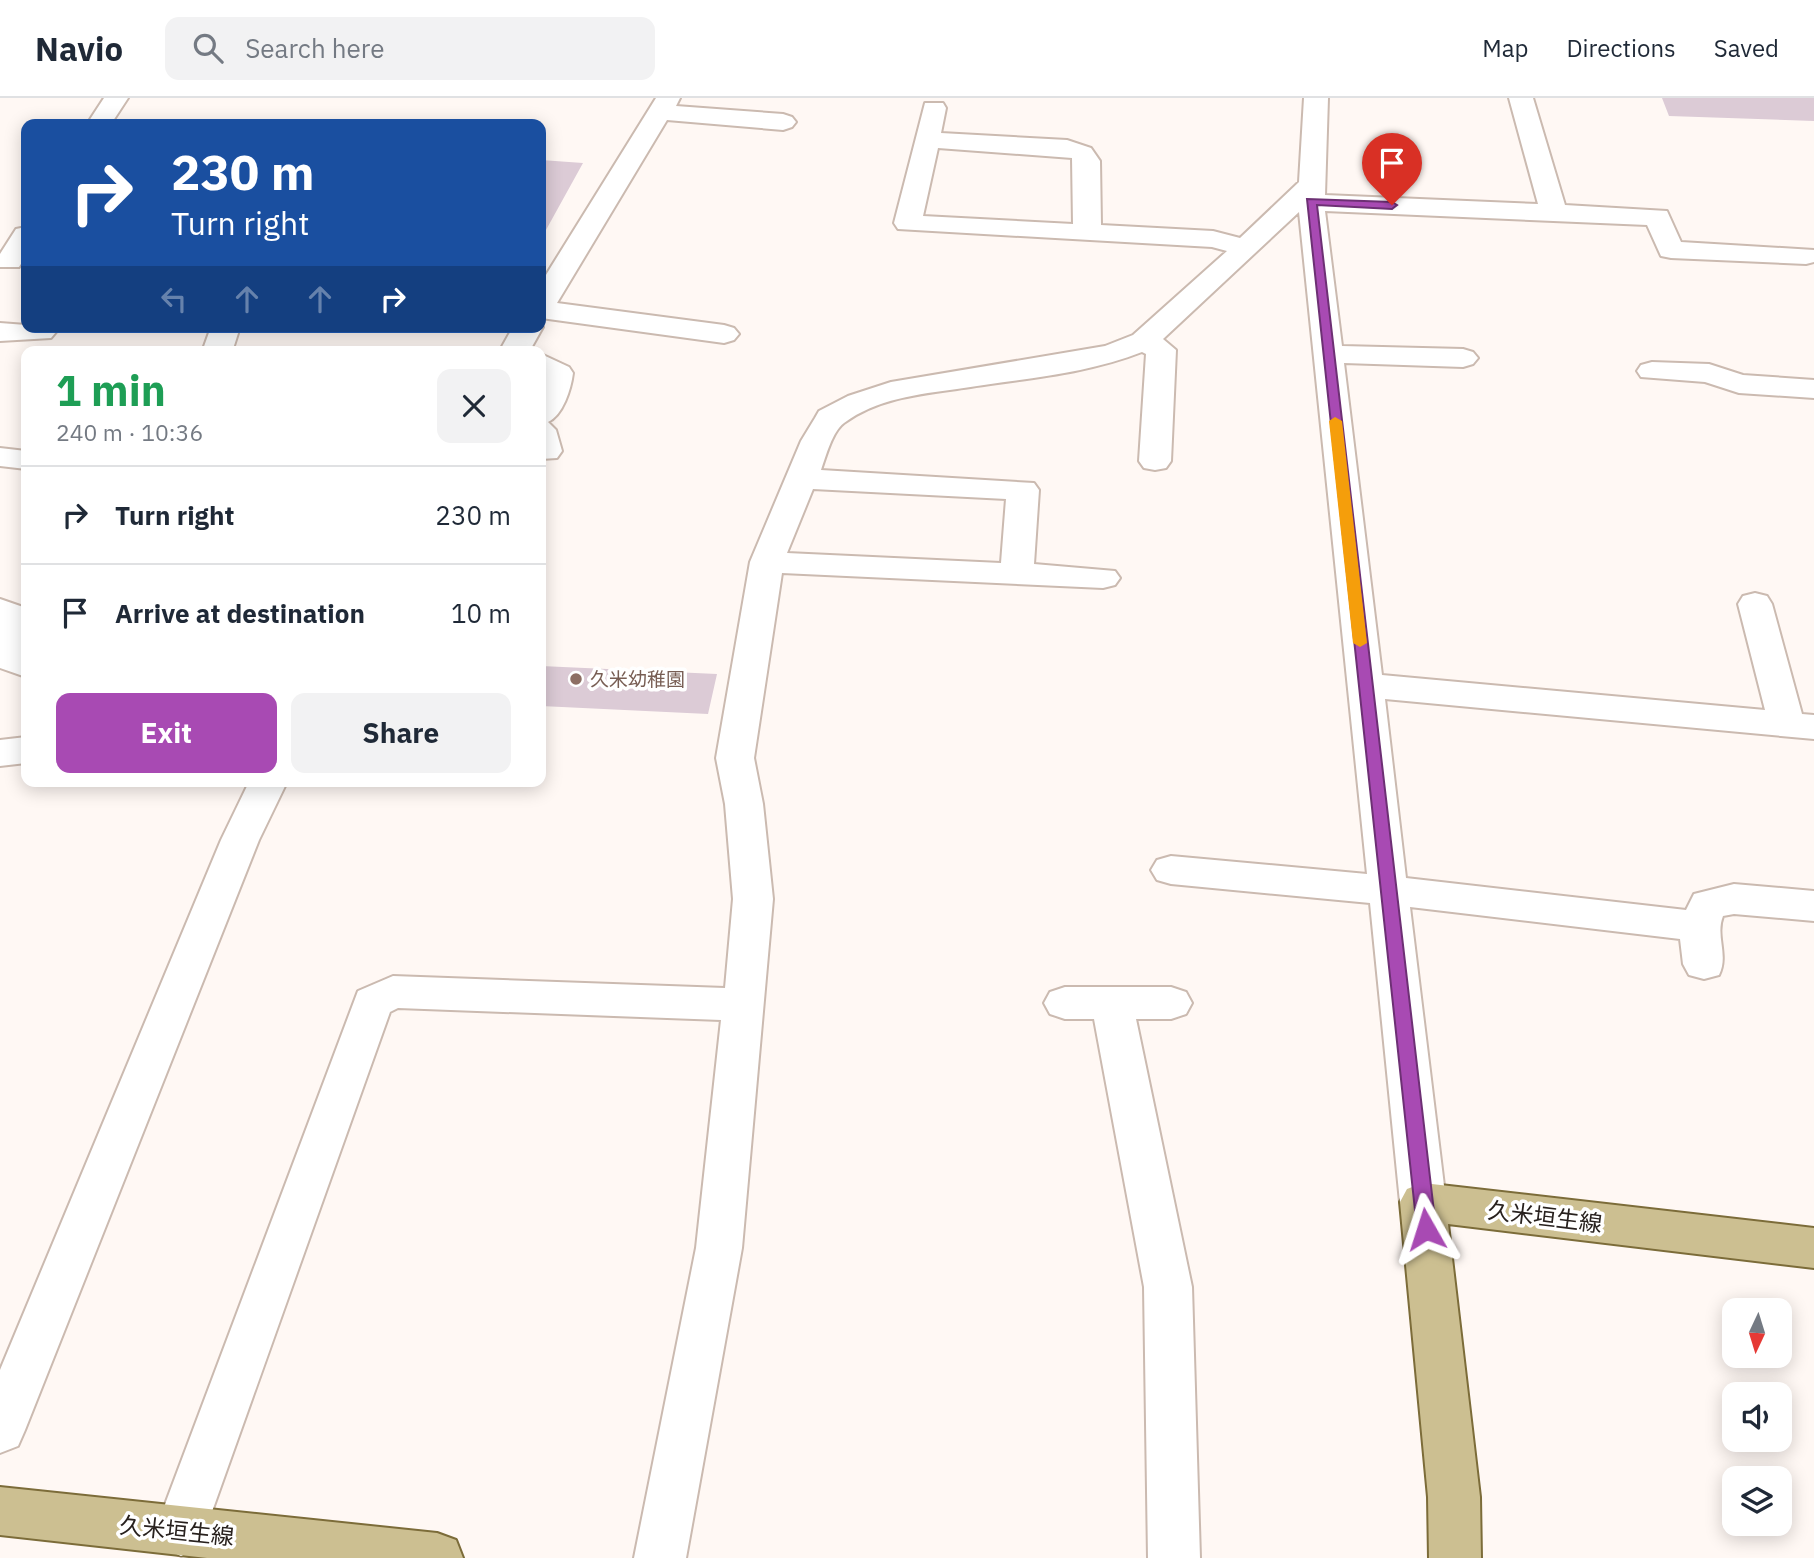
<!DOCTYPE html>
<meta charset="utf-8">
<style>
:root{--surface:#fff;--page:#f2f2f3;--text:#1f2937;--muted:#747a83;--line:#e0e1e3;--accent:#a84ab3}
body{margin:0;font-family:"IBM Plex Sans","Noto Sans JP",sans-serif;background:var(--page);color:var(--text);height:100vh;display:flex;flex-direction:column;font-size:26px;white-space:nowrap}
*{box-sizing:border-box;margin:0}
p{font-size:23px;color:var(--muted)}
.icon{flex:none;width:38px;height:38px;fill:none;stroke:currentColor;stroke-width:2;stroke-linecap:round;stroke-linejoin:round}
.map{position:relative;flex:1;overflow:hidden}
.details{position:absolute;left:21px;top:248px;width:525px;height:441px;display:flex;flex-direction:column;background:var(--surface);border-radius:14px;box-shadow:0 4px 18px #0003}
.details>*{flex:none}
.hud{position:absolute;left:21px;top:21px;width:525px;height:214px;border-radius:14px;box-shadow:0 4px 18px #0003;background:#1a4fa0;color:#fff;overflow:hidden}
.needle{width:46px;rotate:184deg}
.buttons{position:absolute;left:1722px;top:1200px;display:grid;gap:14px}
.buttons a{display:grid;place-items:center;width:70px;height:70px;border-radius:14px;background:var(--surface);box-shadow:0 4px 18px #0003;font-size:35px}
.pin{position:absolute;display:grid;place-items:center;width:60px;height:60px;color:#fff;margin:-72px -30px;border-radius:50% 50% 50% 0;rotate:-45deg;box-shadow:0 0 7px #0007}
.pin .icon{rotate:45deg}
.me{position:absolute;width:77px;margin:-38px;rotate:354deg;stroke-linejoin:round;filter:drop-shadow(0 0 5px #0008)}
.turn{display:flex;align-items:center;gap:24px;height:147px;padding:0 35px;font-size:32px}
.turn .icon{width:91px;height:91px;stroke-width:2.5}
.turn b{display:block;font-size:49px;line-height:60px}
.lanes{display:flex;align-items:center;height:66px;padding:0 35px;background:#0003;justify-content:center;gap:35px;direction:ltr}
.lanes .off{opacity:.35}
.round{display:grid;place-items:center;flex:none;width:74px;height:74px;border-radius:14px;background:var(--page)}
.summary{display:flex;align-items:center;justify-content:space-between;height:119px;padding:0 35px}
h1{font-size:42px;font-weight:800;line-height:52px;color:#1e9e55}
.action{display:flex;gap:14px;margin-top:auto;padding:14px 35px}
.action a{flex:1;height:80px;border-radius:14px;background:var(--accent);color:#fff;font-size:28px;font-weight:800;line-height:80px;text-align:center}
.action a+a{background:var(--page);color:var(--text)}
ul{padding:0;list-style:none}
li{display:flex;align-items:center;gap:21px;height:98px;padding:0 35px;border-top:2px solid var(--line)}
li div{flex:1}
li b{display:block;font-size:26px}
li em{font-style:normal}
header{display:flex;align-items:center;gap:42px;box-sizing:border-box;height:98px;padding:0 35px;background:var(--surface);border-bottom:2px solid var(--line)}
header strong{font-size:33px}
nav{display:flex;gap:38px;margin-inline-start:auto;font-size:24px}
.search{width:490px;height:63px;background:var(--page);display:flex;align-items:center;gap:18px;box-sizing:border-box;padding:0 24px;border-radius:14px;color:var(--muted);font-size:26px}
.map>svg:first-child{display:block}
.building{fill:#dccbd6}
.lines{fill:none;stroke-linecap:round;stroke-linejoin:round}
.minor-casing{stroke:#cbbab0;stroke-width:4}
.major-casing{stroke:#7c6c39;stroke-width:4}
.minor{fill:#fff;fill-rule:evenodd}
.major{fill:#ccbf91;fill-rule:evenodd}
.route{fill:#a84ab3;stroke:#6d3074;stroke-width:2}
.slow{fill:#f59e0b}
.education-dot{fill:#8d6e63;stroke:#fff;stroke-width:2.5}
.labels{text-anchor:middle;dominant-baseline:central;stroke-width:7;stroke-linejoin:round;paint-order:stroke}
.education-label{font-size:19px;fill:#785e54;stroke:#fff;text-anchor:start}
.near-street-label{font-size:23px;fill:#28211e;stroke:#fff}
</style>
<header>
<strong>Navio</strong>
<div class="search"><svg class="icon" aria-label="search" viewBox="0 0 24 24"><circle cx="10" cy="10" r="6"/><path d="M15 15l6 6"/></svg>Search here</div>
<nav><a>Map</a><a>Directions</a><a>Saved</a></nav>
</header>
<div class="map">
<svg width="1814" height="1460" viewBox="0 0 1814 1460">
<rect width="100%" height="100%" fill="#fff8f4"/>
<path class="building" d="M1662 0H1814V23L1669 18Z
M541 62 583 65 541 141Z
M541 568 717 576 708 616 541 608Z"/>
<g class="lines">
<g class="minor-casing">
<path id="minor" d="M104 0H128L111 26H87Z
M656 0H680L676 8 783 16 792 19 796 24 792 29 783 32 667 22 557 205 724 227 734 230 739 236 734 242 724 245 541 220V185Z
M1304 0H1328L1325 97 1538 106 1509 0H1533L1565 107 1667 113 1681 144 1814 152V164L1806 166 1671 160 1661 158 1647 127 1325 113 1342 248 1463 251 1473 254 1478 260 1473 266 1463 269 1344 265 1382 577 1765 612 1738 506 1743 498 1755 495 1767 498 1772 506 1802 616 1814 617V641L1385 601 1406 780 1686 812 1694 796 1734 786 1814 793V823L1734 816 1723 818C1715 838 1729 857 1719 877L1704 881 1689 877 1683 866 1680 841 1410 809 1446 1104 1439 1117 1423 1123 1407 1117 1400 1104 1370 805 1171 786 1157 782 1151 772 1157 762 1171 758 1367 776 1299 114 1163 241 1176 252 1171 363 1166 370 1155 372 1144 370 1139 363 1146 256 1142 254C1084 277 1018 281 957 291 919 296 876 301 844 325 832 334 826 358 821 372L1034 385 1039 392 1034 466 1115 473 1120 480 1115 487 1103 490 782 475 754 660 763 706 773 801 742 1150 686 1460H634L696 1150 721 922 398 910 390 914 199 1450 181 1458 163 1450 155 1433 358 893 393 878 725 890 733 801 725 706 716 660 750 464 801 343 815 320 819 313 848 298 891 284 1105 248 1133 237 1227 153 1212 149 898 131 894 125 925 5H943L946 10 941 35 1067 42 1091 50 1100 63 1101 127 1213 133 1240 140 1299 84ZM938 50 1072 60 1073 126 923 118ZM813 391 1006 401 1001 465 787 455Z
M26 129C27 144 28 156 19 169H0V156L16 131Z
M0 225 52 229 56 234 51 240 0 243Z
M541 226 543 229 529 254H499L513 229H541Z
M211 229H240L232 254H202Z
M541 256 569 269 573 275C571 291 563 317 548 324L556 332 562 353 557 360 541 361Z
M1652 264 1709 266 1743 277 1814 282V300L1739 295 1705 284 1641 279 1637 273 1641 267Z
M0 350 26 353V371L0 368Z
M0 501 26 510V579L0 570Z
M26 639V665L0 668V642Z
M249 684H287L259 742 25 1332 18 1348 0 1355V1272L221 742Z
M1065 889H1171L1186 894 1192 905 1186 916 1171 921H1136L1192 1189 1200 1460H1148L1144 1189 1094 921H1065L1050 916 1044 905 1050 894Z"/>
</g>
<g class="major-casing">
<path id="major" d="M1423 1085 1814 1130V1170L1448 1126 1480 1399 1481 1460H1429L1428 1399 1400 1104 1407 1091Z
M0 1389 437 1435 456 1442 463 1460H207L0 1437Z"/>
</g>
<use href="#minor" class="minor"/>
<use href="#major" class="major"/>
</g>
<path class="route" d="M1307 101 1392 104 1397 107 1392 111 1317 107 1436 1131 1433 1137H1419L1417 1131Z"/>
<path class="slow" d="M1335 319 1342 323 1367 545 1360 549 1353 545 1329 323Z"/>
<circle class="education-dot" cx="576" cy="581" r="7"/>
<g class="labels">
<g class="education-label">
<text x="590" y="581">久米幼稚園</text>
</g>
<g class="near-street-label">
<text transform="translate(1545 1118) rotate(7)">久米垣生線</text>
<text transform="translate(177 1432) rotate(6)">久米垣生線</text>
</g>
</g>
</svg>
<div class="buttons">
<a><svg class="needle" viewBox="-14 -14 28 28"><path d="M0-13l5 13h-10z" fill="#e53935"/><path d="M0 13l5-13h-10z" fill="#747a83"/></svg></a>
<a><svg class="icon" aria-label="sound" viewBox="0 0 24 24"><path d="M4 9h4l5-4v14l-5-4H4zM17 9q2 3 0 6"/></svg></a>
<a><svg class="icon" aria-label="layers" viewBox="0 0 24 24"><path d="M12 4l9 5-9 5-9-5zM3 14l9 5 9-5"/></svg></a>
</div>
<div class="pin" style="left:1392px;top:107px;background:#d93025"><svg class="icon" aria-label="arrive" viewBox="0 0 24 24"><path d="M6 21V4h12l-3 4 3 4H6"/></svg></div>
<svg class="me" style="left:1426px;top:1131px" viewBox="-20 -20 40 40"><path d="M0-17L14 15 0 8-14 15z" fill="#a84ab3" stroke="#fff" stroke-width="4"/></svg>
<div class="hud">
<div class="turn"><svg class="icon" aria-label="right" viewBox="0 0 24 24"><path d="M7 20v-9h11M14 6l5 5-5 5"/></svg><div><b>230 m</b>Turn right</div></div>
<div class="lanes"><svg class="icon off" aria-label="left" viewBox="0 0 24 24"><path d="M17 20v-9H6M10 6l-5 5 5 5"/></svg><svg class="icon off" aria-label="ahead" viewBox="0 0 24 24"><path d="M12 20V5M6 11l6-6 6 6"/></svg><svg class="icon off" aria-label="ahead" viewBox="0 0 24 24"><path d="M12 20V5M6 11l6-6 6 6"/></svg><svg class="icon" aria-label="right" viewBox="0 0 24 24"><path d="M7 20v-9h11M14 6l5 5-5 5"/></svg></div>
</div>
<section class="details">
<div class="summary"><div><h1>1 min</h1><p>240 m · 10:36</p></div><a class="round"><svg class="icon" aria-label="close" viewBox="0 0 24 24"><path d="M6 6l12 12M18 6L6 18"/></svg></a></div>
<ul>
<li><svg class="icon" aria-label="right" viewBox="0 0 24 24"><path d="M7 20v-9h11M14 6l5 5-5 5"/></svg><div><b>Turn right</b></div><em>230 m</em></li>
<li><svg class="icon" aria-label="arrive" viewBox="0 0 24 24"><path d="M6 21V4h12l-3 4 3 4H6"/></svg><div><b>Arrive at destination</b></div><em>10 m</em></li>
</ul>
<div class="action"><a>Exit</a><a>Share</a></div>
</section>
</div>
